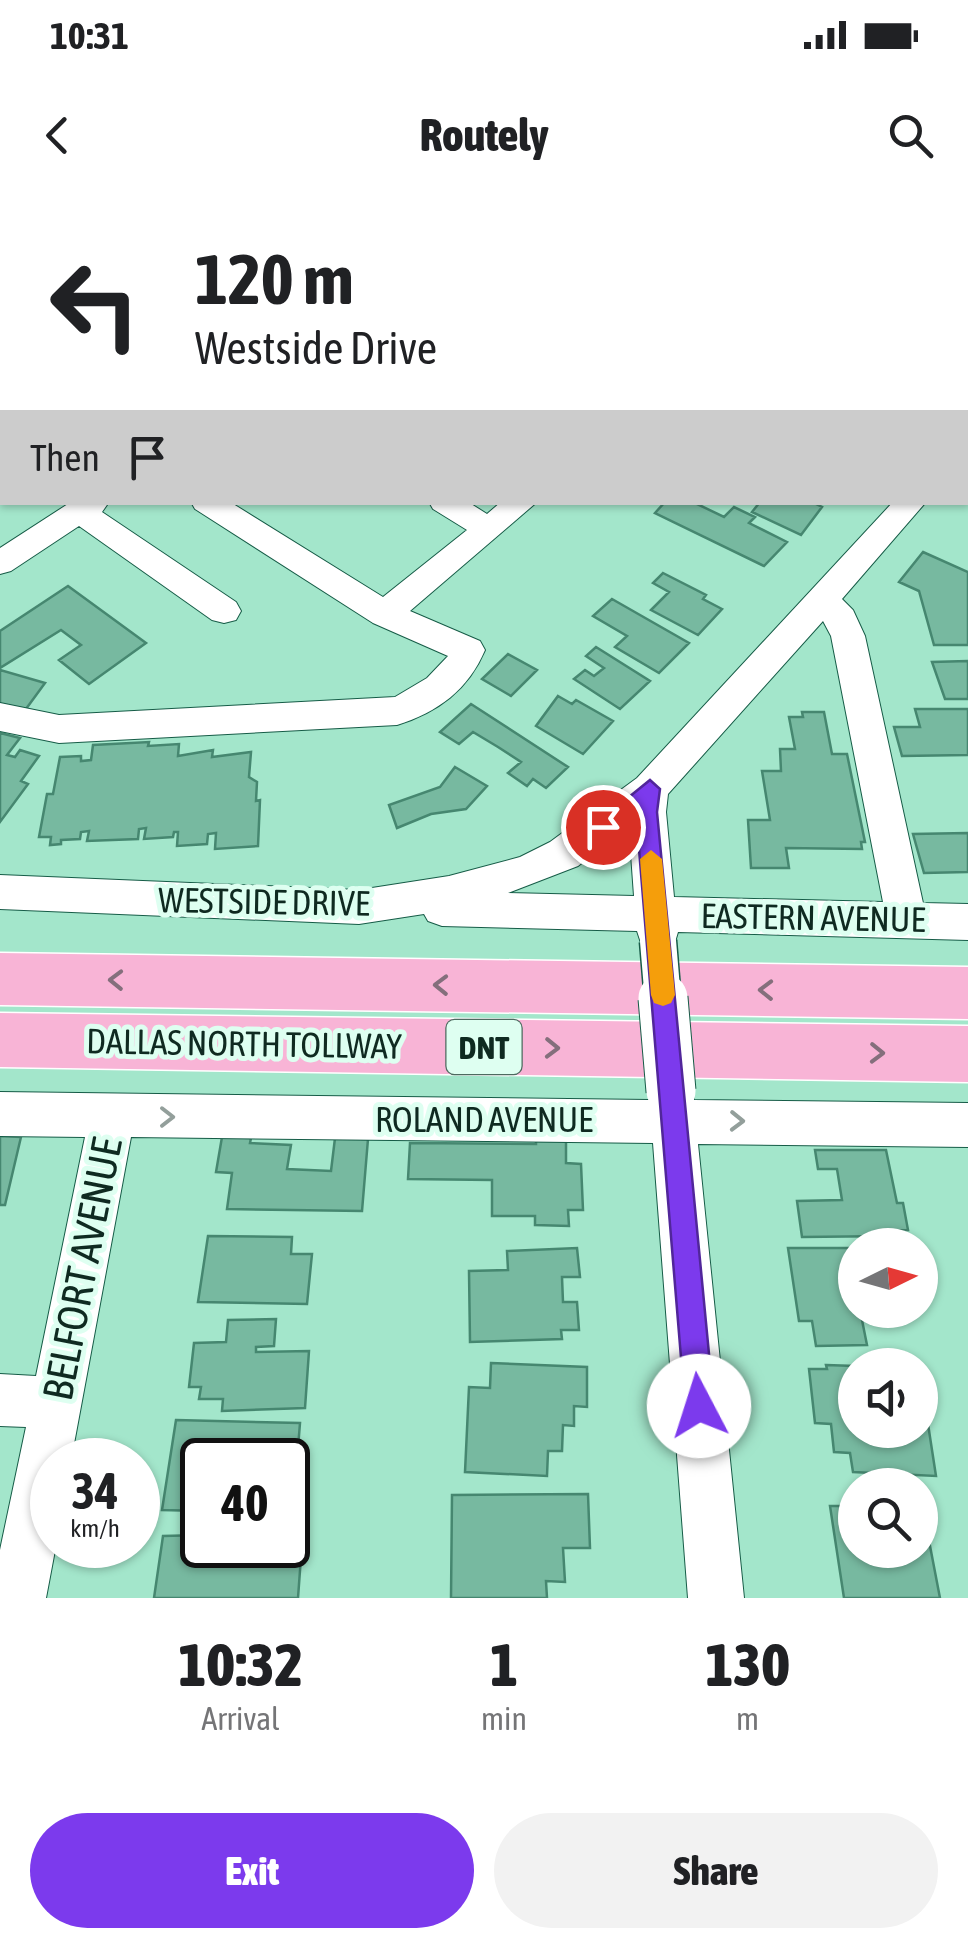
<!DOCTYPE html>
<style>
:root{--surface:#fff;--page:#f2f2f2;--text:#202124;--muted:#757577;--accent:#7c3aed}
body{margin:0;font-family:"Asap Condensed",sans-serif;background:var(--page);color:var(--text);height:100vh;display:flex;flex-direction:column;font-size:38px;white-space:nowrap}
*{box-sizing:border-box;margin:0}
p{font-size:32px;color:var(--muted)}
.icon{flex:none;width:55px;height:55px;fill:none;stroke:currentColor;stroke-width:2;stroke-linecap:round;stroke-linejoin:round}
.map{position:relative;height:1398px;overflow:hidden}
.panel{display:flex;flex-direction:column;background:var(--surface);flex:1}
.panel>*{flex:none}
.hud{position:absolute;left:0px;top:0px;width:970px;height:305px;box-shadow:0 2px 8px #0004;background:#fff;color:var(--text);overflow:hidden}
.needle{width:65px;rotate:85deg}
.controls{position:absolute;left:838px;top:1028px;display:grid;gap:20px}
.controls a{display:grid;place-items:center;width:100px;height:100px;border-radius:50%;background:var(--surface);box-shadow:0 2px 8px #0004;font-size:50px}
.speed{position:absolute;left:30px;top:1238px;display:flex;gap:20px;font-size:50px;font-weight:700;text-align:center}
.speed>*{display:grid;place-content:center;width:130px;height:130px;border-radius:50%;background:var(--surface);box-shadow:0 2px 8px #0004;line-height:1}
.speed small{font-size:25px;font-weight:400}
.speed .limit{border:5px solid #111;border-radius:15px;background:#fff;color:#111}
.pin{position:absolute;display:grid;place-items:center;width:85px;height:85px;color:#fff;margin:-42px;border:5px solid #fff;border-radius:50%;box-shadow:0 2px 10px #0007}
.me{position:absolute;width:110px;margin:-55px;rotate:355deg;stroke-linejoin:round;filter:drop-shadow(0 0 8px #0008)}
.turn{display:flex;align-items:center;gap:35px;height:210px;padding:0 30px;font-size:45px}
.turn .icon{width:130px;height:130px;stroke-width:2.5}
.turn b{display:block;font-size:70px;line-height:85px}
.then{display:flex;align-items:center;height:95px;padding:0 30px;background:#0003;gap:20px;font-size:38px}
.eta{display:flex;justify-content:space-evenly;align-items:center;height:170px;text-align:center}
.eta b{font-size:60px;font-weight:800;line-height:70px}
.action{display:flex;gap:20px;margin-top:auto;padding:20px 30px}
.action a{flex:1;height:115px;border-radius:60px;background:var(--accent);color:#fff;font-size:40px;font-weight:800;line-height:115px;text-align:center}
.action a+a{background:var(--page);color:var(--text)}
.status{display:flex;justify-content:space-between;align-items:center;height:70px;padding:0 50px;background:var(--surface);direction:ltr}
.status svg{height:28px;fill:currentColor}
header{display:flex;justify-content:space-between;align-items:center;height:130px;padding:0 30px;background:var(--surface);font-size:45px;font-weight:800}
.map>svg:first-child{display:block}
.building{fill:#77b9a0;stroke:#468770;stroke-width:2.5}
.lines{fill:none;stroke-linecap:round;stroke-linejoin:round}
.minor-casing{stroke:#165c47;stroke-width:2}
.highway-casing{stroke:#fff;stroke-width:3}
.minor{fill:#fff;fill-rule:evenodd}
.highway{fill:#f8b4d6;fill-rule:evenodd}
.minor-bridge-far1-casing{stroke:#165c47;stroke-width:39;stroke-linecap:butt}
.minor-bridge-casing{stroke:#165c47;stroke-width:51;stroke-linecap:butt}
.minor-bridge-far1{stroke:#fff;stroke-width:36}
.minor-bridge{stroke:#fff;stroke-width:49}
.oneway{stroke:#846f7c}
.oneway2{stroke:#939f9b}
.route{fill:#7c3aed;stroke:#51269a;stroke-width:2.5}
.slow{fill:#f59e0b}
.labels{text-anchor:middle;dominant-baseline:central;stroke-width:10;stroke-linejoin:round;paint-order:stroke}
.shield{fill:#defff1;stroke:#4d6a5f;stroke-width:2.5}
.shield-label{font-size:32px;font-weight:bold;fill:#0f2a21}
.street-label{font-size:35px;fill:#0f2a21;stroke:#defff1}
.near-street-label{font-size:42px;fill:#0f2a21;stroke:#defff1}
</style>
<div class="status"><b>10:31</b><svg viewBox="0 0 49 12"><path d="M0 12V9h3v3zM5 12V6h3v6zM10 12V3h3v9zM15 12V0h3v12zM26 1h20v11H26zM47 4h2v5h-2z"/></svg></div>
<header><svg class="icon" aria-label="back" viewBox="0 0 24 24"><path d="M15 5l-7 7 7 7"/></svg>Routely<svg class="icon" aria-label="search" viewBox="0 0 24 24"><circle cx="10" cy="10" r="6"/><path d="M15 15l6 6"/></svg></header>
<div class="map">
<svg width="968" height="1398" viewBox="0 0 968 1398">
<rect width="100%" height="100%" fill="#a3e6cb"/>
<path class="building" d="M150 0H358L363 2H145Z
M714 0H817L823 2H720Z
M665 302H693L724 317 734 307 755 317 749 323 787 342 764 366 655 313Z
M760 302H812L822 307 801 335 752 312Z
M923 352 968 372V445H934L919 391 899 382Z
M663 373 706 395 703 399 722 409 698 435 651 410 669 392 653 383Z
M68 386 146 443 89 484 59 460 81 445 61 430 0 468V431Z
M612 399 689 443 659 473 615 447 627 436 593 416Z
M596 447 650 481 620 509 574 479 585 470 594 476 604 468 586 456Z
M508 454 537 470 511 496 482 479Z
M968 461V499H945L932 462Z
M0 470 45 483 23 513 0 505Z
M558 496 572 504 576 500 613 521 583 554 536 526Z
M471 504 568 567 546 588 533 579 527 586 508 573 521 562 498 547 473 532 459 544 440 532Z
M915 509H968V555L902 556 894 527H920Z
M802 512H824L832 554H847L865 642H861L862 649 786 648 789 668H751L748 620H770L762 571H781L780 549H795L789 517H803Z
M0 533 20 538 7 555 15 557 20 550 39 556 21 581 28 584 0 622Z
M149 542 148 546 179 544 178 556 213 550 212 557 251 552 249 577 257 582 256 601 260 600 258 646 215 649 216 633 208 634 207 644 177 646 178 632H174L173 637 144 639 146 628 139 629 138 639 87 641 89 631 81 632 80 639 61 640V644L50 645 51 637H39L47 594H53L60 557 81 556V561L91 560 93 545Z
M455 567 487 586 466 609 431 614 397 628 389 605 440 587Z
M968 633V672L924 673 913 634Z
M0 936 21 937 5 1005H0Z
M222 937 251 938 250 943 291 945 287 969 331 971 335 938 368 939 362 1011 227 1009 232 973 216 972Z
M536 939 566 940V963L581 964 583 1010H568L569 1026 535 1025V1016H492V980L408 979 410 943 536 944Z
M815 950H886L897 1003H903L908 1030 891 1031 892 1036 802 1037 797 1001 842 1000 837 969H818Z
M208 1036 292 1037 291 1054H312L307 1104 198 1102Z
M577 1048 580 1077H562L563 1102H577L579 1130H561L562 1139 470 1142 469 1071 508 1070 507 1051Z
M788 1048H849L855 1110H860L867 1145 816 1146 812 1121H799Z
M276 1119 274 1146 256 1147V1152L309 1151 305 1208 222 1211 223 1199H199L201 1187H189L194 1143 226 1142 228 1120Z
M491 1163 587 1167V1207L574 1206V1226L563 1225 562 1251H548L547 1276 465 1272 469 1187 490 1188Z
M826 1165 855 1166V1230H920V1172L936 1276 853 1272 850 1253 834 1252 831 1224 815 1223 809 1169H827Z
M176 1220 300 1223 295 1285H288V1260H202V1311L162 1310Z
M588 1294 590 1348H563L565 1382 546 1381 547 1398H451L452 1295Z
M921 1299 940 1398H844L830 1306H855V1350H920Z
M202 1335V1345L302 1343 298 1398H154L163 1336Z"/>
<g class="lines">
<g class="minor-casing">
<path id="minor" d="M395 0H424L425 2H397Z
M858 0H888L889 2H860Z
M2 31V48L0 49V32Z
M0 169 2 170V189L0 188Z
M71 302H109L102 312 236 402 241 411 236 420 224 423 212 420 79 326 11 371 0 374V348Z
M191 302H230L383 397 467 330 433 309 429 302H468L487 314 501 302H537L410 411 480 441 485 450C468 490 438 512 397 525L59 543 0 531V503L59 515 395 497 427 478 448 456 373 423 195 309Z
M893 302H926L842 399 853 410 865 436 923 703 968 704V740L678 732 672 752 658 757 644 752 637 731 442 726 428 721 424 714 359 724 0 709V675L359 690 449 676 520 657 550 642 637 578ZM823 421 831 436 883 702 674 697 666 612 668 594ZM629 626 634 696 508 693 578 666Z
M671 874 687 880 694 900 968 903V947L698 944 744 1398H688L653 943 131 937 71 1260H52V1345H56L46 1398H0V1350L26 1227 0 1226V1174L36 1176 85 937 0 936V892L649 900 655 880Z"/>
</g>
<g class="highway-casing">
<path id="highway" d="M0 753 968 767V819L0 805Z
M0 813 968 826V882L0 867Z"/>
</g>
<use href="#minor" class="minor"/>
<use href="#highway" class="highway"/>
<g class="minor-bridge-far1-casing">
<path id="minor-bridge-far1" d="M658 741 663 801"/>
</g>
<g class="minor-bridge-casing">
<path id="minor-bridge" d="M663 798 671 891"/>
</g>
<use href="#minor-bridge-far1" class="minor-bridge-far1"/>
<use href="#minor-bridge" class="minor-bridge"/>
</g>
<defs><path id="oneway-chevron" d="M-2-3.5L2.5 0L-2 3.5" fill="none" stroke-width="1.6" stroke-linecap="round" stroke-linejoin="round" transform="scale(2.5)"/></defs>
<g class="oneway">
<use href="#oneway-chevron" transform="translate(116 780) rotate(-179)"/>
<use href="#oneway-chevron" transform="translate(441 785) rotate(-179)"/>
<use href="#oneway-chevron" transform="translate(766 790) rotate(-179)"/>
<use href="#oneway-chevron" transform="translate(552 848) rotate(1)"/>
<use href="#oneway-chevron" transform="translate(877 853) rotate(1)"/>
</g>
<g class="oneway2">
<use href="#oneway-chevron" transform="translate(167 917)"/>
<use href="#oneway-chevron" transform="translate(737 921) rotate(1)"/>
</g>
<path class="route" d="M650 580 660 589 657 612 714 1206 710 1217 699 1221 689 1217 685 1206 636 613 603 636 592 627Z"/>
<path class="slow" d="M651 650 662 659 675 795 671 803 663 806 654 803 651 795 640 659Z"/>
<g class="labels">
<rect class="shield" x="446.5" y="820" width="75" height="54" rx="8"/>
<g class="shield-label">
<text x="484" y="847">DNT</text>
</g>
<g class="street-label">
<text transform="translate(264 701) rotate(1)">WESTSIDE DRIVE</text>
<text transform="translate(813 717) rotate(1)">EASTERN AVENUE</text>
<text transform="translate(244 843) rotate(1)">DALLAS NORTH TOLLWAY</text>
<text x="484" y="919">ROLAND AVENUE</text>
</g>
<g class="near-street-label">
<text transform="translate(82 1069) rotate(-79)">BELFORT AVENUE</text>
</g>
</g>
</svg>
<div class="controls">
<a><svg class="needle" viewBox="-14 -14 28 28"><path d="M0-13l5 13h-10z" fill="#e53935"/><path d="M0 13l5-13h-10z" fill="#757577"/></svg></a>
<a><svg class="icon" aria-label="sound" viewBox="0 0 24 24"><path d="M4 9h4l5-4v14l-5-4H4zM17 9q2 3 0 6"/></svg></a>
<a><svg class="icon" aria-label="search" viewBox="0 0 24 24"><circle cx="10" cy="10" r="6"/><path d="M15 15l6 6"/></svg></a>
</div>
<div class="speed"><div>34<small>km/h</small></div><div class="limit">40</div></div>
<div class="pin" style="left:603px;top:627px;background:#d93025"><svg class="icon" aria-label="arrive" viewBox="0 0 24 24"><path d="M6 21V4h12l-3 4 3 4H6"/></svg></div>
<svg class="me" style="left:699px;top:1206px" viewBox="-20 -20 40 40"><circle r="19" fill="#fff"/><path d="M0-13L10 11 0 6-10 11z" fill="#7c3aed"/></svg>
<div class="hud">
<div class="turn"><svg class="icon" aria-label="left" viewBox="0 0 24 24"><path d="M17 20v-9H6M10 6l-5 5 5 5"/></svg><div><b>120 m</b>Westside Drive</div></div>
<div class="then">Then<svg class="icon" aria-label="arrive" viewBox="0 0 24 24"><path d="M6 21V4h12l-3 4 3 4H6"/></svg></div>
</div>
</div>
<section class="panel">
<div class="eta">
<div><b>10:32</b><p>Arrival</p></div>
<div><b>1</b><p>min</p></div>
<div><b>130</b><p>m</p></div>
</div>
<div class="action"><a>Exit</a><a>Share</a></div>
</section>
